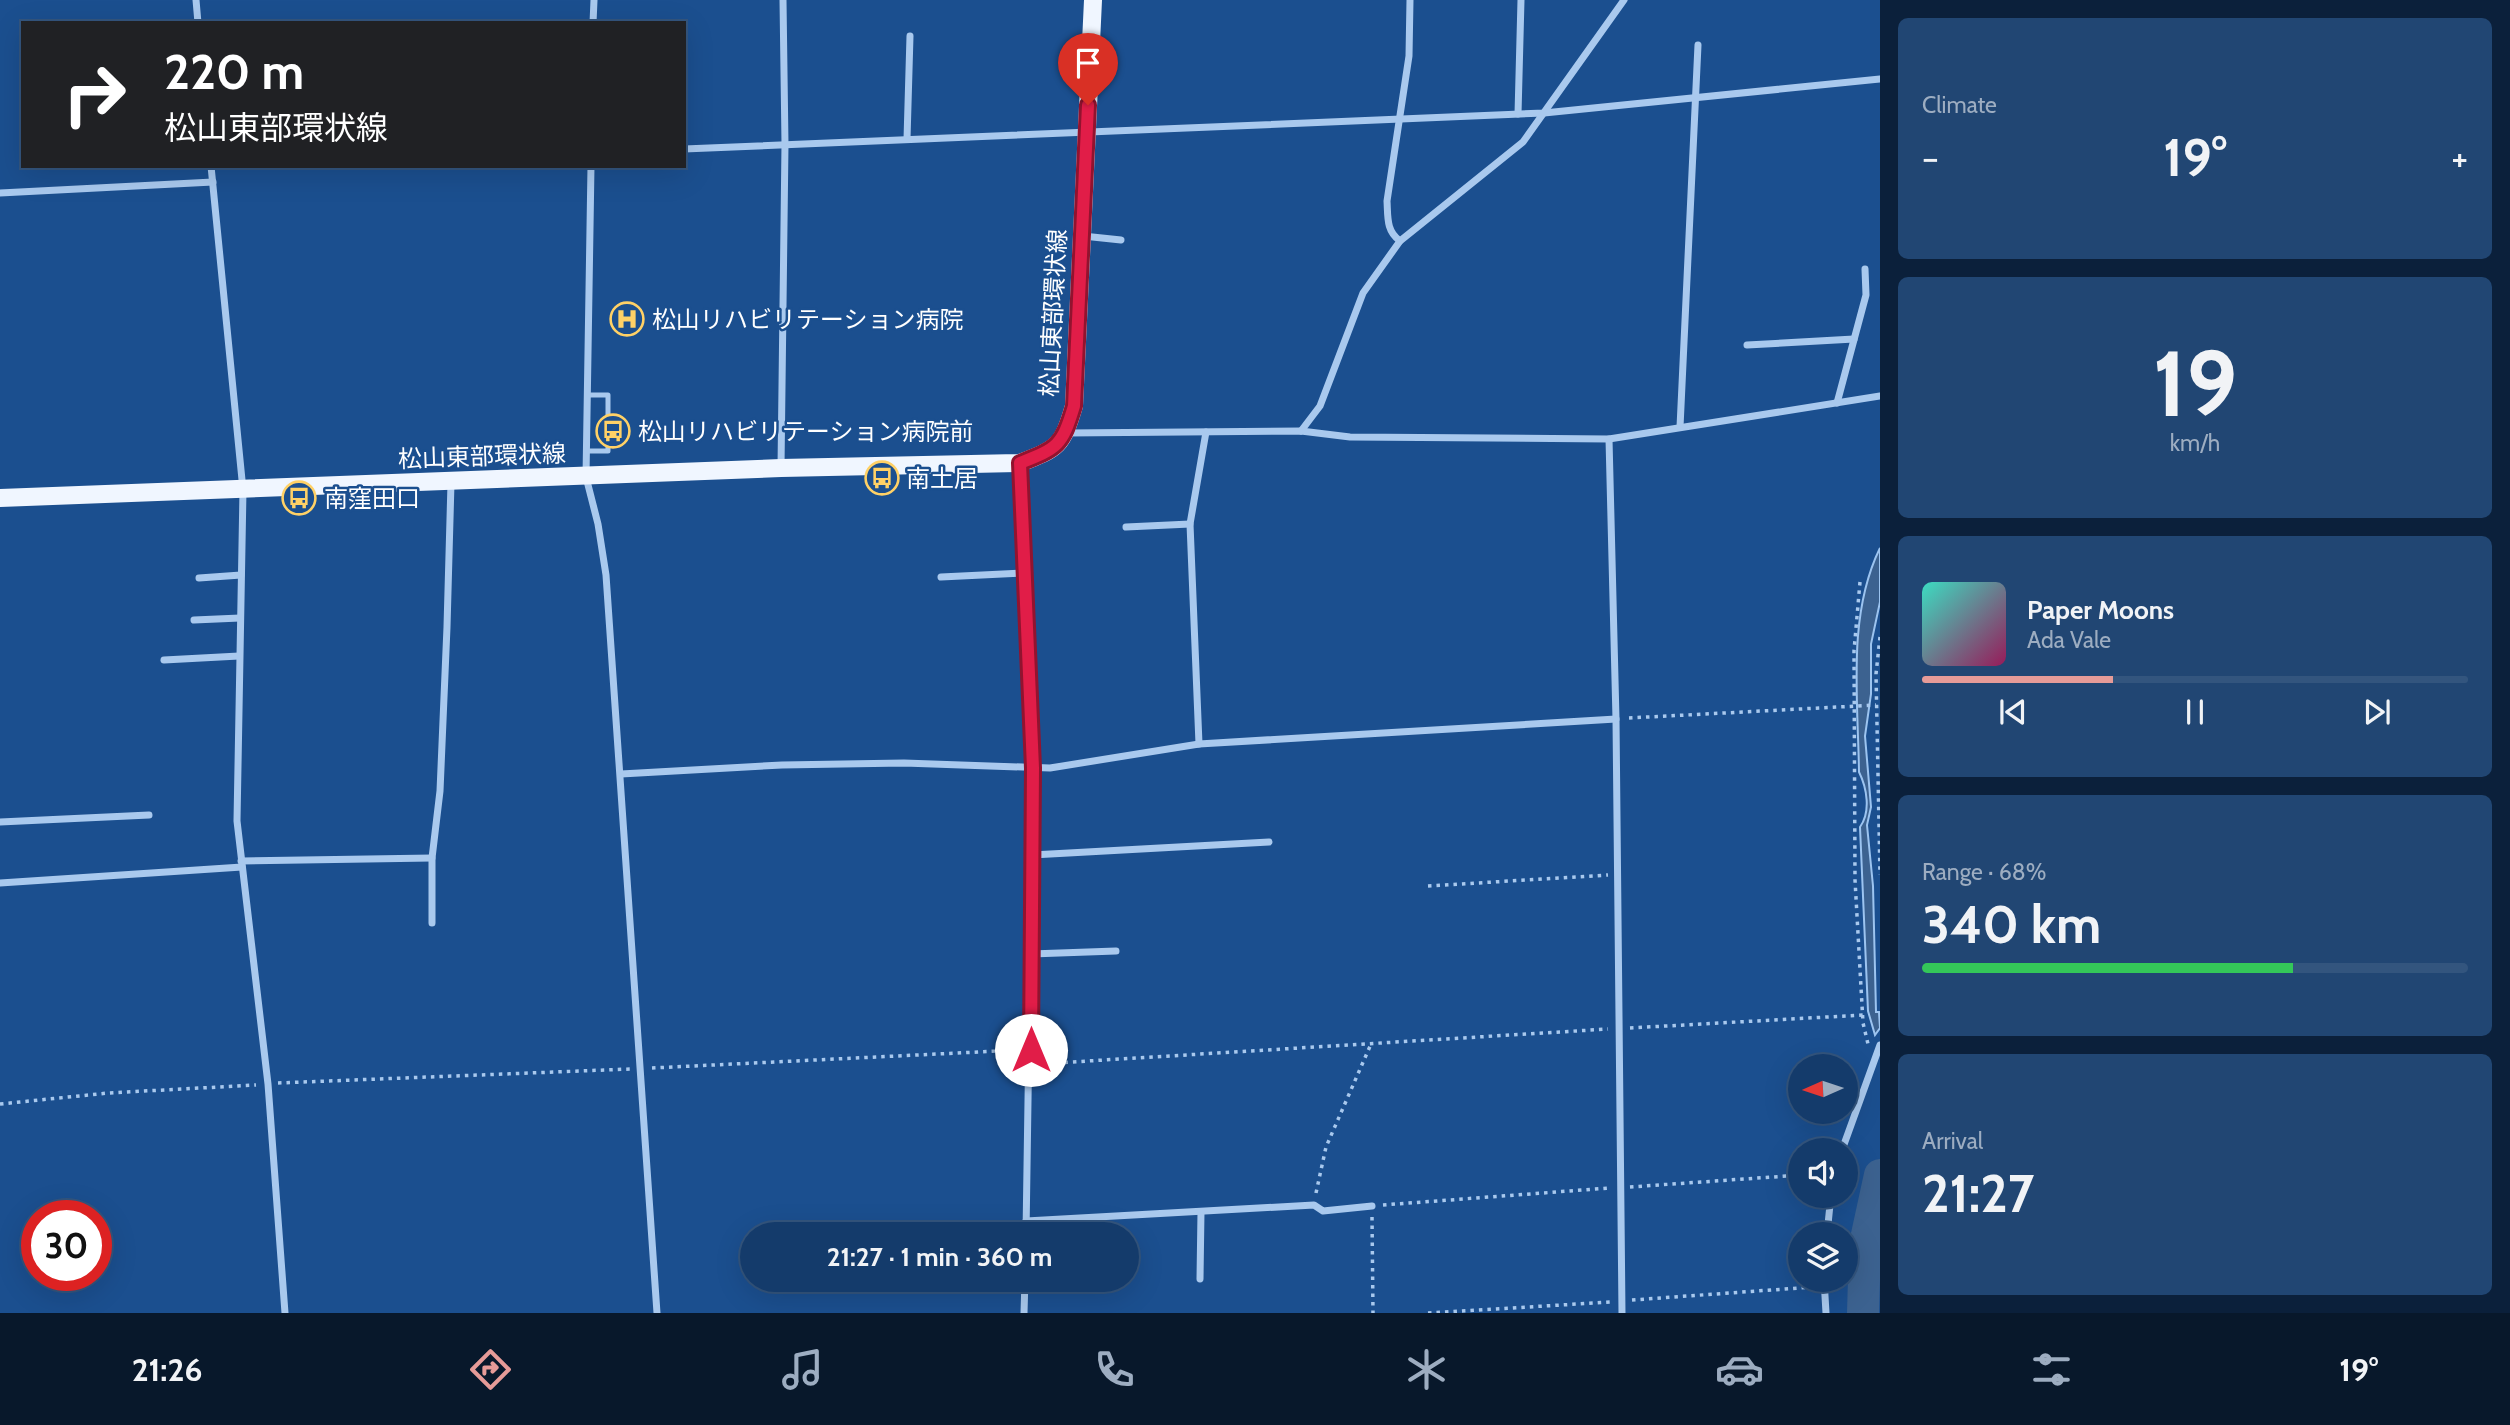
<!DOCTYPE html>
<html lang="en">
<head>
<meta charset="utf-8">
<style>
	body { margin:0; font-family:Cabin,"Noto Sans JP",sans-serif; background:#214673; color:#f1f3f6; height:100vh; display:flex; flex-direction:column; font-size:26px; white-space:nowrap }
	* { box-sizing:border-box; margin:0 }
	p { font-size:23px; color:#9dadc1 }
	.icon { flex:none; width:38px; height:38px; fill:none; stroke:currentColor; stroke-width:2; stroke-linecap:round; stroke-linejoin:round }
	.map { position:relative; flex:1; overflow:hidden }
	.details { display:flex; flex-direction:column; gap:18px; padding:18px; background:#0b203b; width:630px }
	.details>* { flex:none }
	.hud { position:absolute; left:21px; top:21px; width:665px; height:147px; border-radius:0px; box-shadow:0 7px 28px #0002,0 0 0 2px #33557e; background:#202124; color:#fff; overflow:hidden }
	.needle { width:46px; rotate:267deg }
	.controls { position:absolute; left:1788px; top:1054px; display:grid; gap:14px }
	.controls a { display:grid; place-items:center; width:70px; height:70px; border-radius:50%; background:#143b6b; box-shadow:0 7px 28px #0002,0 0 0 2px #33557e; font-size:35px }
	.speed { position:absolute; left:21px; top:1200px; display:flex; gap:14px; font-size:35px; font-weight:700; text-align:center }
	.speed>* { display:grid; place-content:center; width:91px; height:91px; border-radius:50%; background:#143b6b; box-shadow:0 7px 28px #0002,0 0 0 2px #33557e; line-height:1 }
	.speed .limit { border:10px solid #d22; background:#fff; color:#111 }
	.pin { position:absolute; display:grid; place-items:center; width:60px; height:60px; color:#fff; margin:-72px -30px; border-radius:50% 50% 50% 0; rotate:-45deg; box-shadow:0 0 7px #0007 }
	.pin .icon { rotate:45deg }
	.me { position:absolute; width:77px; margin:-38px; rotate:0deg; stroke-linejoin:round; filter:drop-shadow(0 0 5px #0008) }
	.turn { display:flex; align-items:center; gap:24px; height:147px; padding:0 28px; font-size:32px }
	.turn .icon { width:91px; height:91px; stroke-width:2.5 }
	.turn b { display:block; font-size:49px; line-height:60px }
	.big { font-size:52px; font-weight:700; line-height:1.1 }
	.details .widget { flex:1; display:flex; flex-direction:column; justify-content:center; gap:10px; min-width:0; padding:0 24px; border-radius:10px; background:#214673 }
	.details .dial { align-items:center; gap:0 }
	.dial b { font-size:91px; line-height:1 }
	.song { display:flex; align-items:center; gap:21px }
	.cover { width:84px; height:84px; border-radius:10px; background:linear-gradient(135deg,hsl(170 70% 55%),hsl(330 70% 35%)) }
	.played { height:7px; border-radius:4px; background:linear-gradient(90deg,#e69b98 35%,#33557e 35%) }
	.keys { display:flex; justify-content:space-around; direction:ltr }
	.heat { display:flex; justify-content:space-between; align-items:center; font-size:38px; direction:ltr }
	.charge { height:10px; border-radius:5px; background:linear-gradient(90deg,#34c759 68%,#33557e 0) }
	.trip { position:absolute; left:740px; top:1222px; width:399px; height:70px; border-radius:35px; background:#143b6b; box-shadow:0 7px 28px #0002,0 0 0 2px #33557e; font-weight:700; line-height:70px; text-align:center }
	.tab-bar { display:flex; height:112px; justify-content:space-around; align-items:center; background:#08182b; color:#9dadc1 }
	.tab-bar .icon { width:49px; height:49px }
	.tab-bar .current { color:#e69b98 }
	.tab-bar b { font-size:32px; color:#f1f3f6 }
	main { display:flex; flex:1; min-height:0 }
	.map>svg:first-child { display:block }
</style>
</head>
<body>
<main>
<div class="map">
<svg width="1880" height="1313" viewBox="0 0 1880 1313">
	<rect width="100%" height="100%" fill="#1b4f8f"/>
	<path fill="#3c6290" stroke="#9cc4f0" stroke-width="2" d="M1880 548V602L1871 644V694L1865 736 1871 807 1867 825 1873 886 1876 1012H1879L1880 1028 1875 1035 1868 1011 1860 827C1871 812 1867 788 1859 772 1858 699 1847 615 1880 548Z"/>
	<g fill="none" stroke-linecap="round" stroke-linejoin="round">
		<path stroke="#3c6290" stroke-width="32" d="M1863 1313 1865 1244 1880 1175"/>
		<g stroke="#a9c9ee" stroke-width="3.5" stroke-dasharray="3.5 5" stroke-linecap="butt">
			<path d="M1860 582 1854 651 1855 880 1863 1023 1868 1044"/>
			<path d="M1880 637 1876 674 1880 875"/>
			<path d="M1629 718 1876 705"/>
			<path d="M1428 886 1608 875"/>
			<path d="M1630 1028 1863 1015"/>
			<path d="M1039 1064 1608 1029"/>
			<path d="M652 1068 1018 1050"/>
			<path d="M278 1083 630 1069"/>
			<path d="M0 1104 108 1093 256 1085"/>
			<path d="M1630 1187 1801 1175"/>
			<path d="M1316 1193 1326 1147 1371 1044"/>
			<path d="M1383 1205 1609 1188"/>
			<path d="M1372 1217 1373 1313"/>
			<path d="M1632 1300 1813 1287"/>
			<path d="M1428 1313 1611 1302"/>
		</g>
		<path stroke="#a9c9ee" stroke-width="5" d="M586 451H608V395H587"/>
		<g stroke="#a9c9ee" stroke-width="7">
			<path d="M196 0 198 23"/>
			<path d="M593 23 594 0"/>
			<path d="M1518 114 1521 0"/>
			<path d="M907 139 910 36"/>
			<path d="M684 149 1544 113 1880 79"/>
			<path d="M211 166 243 490 237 821 268 1084 285 1313"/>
			<path d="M591 166 586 477 598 524 606 575 657 1313"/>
			<path d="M0 193 213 182"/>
			<path d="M1083 236 1121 240"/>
			<path d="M1400 241C1386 231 1388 217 1387 201L1409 56 1410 0"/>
			<path d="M1747 345 1854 339"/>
			<path d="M1837 403 1866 295 1865 269"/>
			<path d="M1680 427 1698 45"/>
			<path d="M1301 431 1320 406 1363 293 1400 241 1523 142 1624 0"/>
			<path d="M1067 433 1301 431 1350 437 1609 439 1880 396"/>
			<path d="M1609 439 1616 719 1622 1313"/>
			<path d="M1020 464 1033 768 1026 1234"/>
			<path d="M781 467 785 144 783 0"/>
			<path d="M1126 527 1190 524"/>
			<path d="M941 577 1025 573"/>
			<path d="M199 578 241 575"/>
			<path d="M194 620 240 618"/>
			<path d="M164 660 239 656"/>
			<path d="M1199 744 1190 524 1206 432"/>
			<path d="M621 774 782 765 904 763 1050 768 1199 744 1616 719"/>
			<path d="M0 822 149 815"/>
			<path d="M1032 855 1269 842"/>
			<path d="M241 861 432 858"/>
			<path d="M0 883 242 867"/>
			<path d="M432 923V858L440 791 447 627 451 483"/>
			<path d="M1031 954 1116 951"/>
			<path d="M1842 1150 1880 1045"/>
			<path d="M1026 1221 1314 1205 1323 1211 1372 1206"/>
			<path d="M1827 1234 1831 1195"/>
			<path d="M1200 1279 1201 1212"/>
			<path d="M1824 1279 1826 1313"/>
			<path d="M1024 1313 1025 1279"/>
		</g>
		<path stroke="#f0f6ff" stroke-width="18" d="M0 498 781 468 1020 463C1059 448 1062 446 1074 406L1093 0"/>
	</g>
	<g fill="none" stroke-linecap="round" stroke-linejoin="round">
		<defs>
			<path id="route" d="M1031 1050 1033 768 1020 463C1058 448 1062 446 1074 406L1088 105"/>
		</defs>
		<use href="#route" stroke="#92132f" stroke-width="18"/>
		<use href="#route" stroke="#e11d48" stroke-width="12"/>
	</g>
	<defs>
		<symbol id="hospital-ring" viewBox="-11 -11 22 22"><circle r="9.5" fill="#1b4f8f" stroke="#ffd166" stroke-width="1.5"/><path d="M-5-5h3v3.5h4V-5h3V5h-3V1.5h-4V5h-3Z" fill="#ffd166"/></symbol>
		<symbol id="bus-ring" viewBox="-11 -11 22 22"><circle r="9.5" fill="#1b4f8f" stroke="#ffd166" stroke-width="1.5"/><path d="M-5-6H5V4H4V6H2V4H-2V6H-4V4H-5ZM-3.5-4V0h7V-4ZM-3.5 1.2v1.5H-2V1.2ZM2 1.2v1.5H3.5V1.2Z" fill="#ffd166"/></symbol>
	</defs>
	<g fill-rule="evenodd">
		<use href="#hospital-ring" x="608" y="300" width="38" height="38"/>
		<use href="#bus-ring" x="594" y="412" width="38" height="38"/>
		<use href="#bus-ring" x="863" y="459" width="38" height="38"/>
		<use href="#bus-ring" x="280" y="479" width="38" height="38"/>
	</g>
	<g text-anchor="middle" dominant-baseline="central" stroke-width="5" stroke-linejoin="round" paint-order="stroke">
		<g font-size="24" fill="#fff" stroke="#1b4f8f">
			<text transform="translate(1053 313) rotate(-87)">松山東部環状線</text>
			<text transform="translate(482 456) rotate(-2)">松山東部環状線</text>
		</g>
		<g font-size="24" fill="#fff" stroke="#1b4f8f" text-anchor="start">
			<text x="652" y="319">松山リハビリテーション病院</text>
			<text x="638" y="431">松山リハビリテーション病院前</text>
			<text x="906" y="478">南土居</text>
			<text x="324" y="498">南窪田口</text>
		</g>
	</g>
</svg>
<div class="controls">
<a><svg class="needle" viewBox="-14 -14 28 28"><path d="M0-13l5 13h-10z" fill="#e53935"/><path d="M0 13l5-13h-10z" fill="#9dadc1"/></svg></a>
<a><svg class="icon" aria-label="sound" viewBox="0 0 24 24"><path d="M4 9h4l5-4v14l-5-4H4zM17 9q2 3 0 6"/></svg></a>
<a><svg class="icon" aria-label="layers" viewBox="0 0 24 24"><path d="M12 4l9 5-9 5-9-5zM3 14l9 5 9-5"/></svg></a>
</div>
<div class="speed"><div class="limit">30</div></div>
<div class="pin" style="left:1088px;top:105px;background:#d93025"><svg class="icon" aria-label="arrive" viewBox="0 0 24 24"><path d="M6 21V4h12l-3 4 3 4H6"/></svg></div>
<svg class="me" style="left:1031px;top:1050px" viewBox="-20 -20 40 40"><circle r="19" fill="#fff"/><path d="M0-13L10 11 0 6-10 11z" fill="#e11d48"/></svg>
<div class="trip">21:27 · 1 min · 360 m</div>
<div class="hud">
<div class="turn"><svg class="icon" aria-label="right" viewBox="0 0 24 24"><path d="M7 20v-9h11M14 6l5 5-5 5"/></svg><div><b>220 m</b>松山東部環状線</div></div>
</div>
</div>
<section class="details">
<div class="widget"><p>Climate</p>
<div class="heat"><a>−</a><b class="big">19°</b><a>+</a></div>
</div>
<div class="widget dial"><b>19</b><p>km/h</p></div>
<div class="widget">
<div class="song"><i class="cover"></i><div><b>Paper Moons</b><p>Ada Vale</p></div></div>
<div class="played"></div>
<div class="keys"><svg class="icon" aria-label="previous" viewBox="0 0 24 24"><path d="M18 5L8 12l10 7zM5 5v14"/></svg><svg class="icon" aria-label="pause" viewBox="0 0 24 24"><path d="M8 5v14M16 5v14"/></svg><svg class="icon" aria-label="next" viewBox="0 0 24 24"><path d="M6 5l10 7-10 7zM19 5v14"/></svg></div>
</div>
<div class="widget"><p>Range · 68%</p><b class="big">340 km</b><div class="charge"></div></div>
<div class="widget"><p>Arrival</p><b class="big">21:27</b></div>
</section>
</main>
<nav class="tab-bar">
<b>21:26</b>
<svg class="icon current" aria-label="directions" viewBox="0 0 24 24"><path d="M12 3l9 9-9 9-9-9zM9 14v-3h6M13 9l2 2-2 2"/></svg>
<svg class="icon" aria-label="music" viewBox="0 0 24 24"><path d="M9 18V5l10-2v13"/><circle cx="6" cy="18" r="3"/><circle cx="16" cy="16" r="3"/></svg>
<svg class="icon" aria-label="phone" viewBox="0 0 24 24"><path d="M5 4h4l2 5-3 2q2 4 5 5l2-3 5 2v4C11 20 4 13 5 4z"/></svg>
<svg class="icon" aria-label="climate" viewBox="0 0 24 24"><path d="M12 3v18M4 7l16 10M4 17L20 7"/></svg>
<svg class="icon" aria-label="car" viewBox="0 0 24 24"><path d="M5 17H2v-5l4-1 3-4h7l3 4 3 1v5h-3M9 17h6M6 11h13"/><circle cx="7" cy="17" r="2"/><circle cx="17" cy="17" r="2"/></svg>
<svg class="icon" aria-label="filters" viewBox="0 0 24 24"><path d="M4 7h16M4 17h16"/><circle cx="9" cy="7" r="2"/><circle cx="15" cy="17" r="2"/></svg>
<b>19°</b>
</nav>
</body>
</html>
